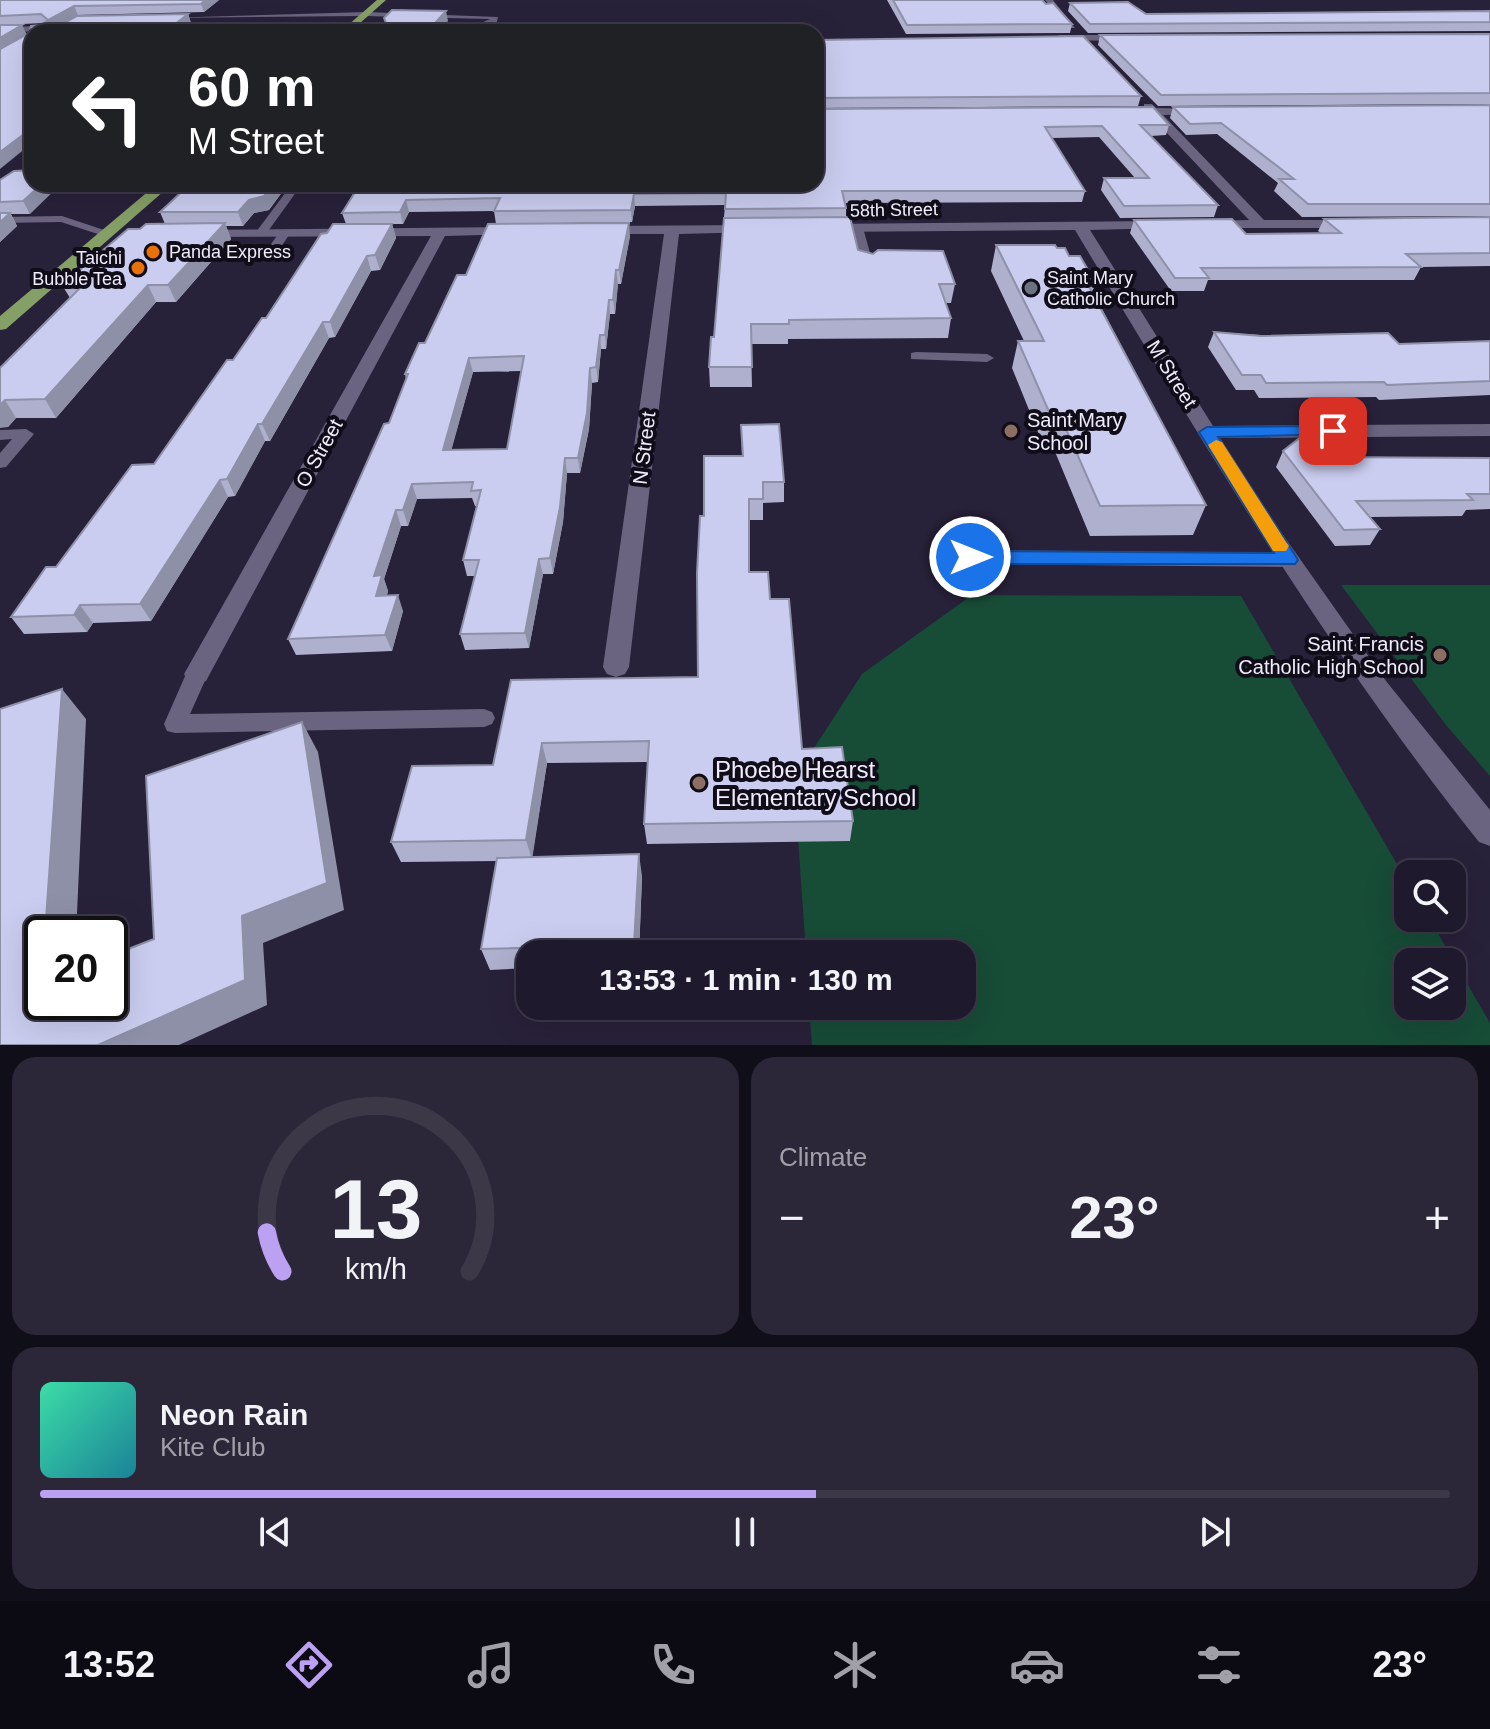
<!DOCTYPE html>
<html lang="en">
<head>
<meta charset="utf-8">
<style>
	body { margin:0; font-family:Helvetica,sans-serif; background:#2b2638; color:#f1f3f6; height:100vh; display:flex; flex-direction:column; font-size:30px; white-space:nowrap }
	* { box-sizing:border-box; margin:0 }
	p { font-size:26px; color:#a1a0a9 }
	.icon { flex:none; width:44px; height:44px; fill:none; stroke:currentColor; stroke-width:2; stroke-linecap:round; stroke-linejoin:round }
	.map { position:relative; height:1045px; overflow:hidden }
	.drawer { display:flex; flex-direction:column; gap:12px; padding:12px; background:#100e18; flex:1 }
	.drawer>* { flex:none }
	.guide { position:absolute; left:24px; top:24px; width:800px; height:168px; border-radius:24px; box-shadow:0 8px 32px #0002,0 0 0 2px #3c3848; background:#202124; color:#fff; overflow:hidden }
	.controls { position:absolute; left:1394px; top:860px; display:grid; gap:16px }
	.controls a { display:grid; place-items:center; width:72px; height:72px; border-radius:16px; background:#1e192c; box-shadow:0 8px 32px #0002,0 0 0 2px #3c3848; font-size:40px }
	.speed { position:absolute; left:24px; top:916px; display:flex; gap:16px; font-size:40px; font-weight:700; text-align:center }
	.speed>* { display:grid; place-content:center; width:104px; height:104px; border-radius:50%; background:#1e192c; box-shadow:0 8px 32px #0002,0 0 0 2px #3c3848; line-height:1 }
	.speed .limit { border:4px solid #111; border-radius:12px; background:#fff; color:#111 }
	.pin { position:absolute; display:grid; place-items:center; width:68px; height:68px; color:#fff; margin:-34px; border-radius:16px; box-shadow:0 4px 12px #0006 }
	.me { position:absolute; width:88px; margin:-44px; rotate:90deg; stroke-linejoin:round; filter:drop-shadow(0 0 6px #0008) }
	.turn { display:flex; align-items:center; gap:28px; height:168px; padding:0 32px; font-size:36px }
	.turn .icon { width:104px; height:104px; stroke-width:2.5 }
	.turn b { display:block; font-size:56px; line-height:68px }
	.big { font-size:60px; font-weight:800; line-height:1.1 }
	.drawer .tile { flex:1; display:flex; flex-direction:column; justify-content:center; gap:12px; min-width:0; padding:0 28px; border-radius:24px; background:#2b2638 }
	.drawer .dial { align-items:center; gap:0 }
	.dial svg { height:208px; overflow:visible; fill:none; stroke:#3c3848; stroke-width:7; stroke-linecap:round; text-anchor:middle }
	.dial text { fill:#f1f3f6; stroke:none }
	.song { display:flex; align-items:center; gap:24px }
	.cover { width:96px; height:96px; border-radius:12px; background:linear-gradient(135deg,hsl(160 70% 55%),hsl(190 70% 35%)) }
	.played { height:8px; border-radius:4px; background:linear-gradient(90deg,#bca0f2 55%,#3c3848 55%) }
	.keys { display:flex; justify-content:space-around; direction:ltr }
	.heat { display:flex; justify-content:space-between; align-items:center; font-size:44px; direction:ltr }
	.drawer .tiles { flex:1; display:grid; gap:12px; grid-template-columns:1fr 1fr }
	.tile:last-child { grid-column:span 2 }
	.trip { position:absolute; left:516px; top:940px; width:460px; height:80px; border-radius:24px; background:#1e192c; box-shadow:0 8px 32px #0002,0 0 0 2px #3c3848; font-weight:800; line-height:80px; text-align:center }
	.dock { display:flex; height:128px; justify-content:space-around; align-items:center; background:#0c0a12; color:#a1a0a9 }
	.dock .icon { width:56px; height:56px }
	.dock .current { color:#bca0f2 }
	.dock b { font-size:36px; color:#f1f3f6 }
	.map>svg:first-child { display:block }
</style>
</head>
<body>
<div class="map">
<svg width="1490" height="1045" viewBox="0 0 1490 1045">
	<rect width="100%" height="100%" fill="#28213a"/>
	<g fill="#174c37" fill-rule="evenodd">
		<path d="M1341 585H1490V776L1446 725Z"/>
		<path d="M972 595 1241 596 1408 883V918H1429L1490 1023V1045H812L809 1006H962V954H806L794 779 862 674ZM1408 962H1452V1006H1408Z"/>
	</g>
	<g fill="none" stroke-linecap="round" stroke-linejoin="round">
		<g fill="#6b6481" fill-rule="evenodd">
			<path d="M367 12 498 17 496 25 484 27 481 23 490 19 362 16 162 18Z"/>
			<path d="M45 26 49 28 44 32 0 31V27Z"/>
			<path d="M347 29H382L386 31 344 32Z"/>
			<path d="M32 163V171L0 194V186Z"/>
			<path d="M292 184H302L266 234H258L256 232Z"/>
			<path d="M62 216 113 233 107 237 61 222 0 223V217Z"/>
			<path d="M853 226 863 228 874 267 872 270 862 267Z"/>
			<path d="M281 230 291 232 279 250H271L269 247Z"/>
			<path d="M916 352 987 354 994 358 987 362 911 359V353Z"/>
			<path d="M26 429 34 434 6 467 0 468V453L12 439 0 440V430Z"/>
			<path d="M970 550 1288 553 1297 560 1288 567 970 564 961 557Z"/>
			<path d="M197 666 205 668 208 674 190 714 484 709 492 712 495 718 492 724 484 727 175 733 167 731 164 724 186 674 189 668Z"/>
		</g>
		<g fill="#6b6481" fill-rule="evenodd">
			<path d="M1144 104H1152L1156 108 1205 109 1207 111 1201 114 1163 115 1264 220H1349L1356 224 1349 228H1202V222L1207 221 1249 220 1150 115H1127L1121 112 1127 109 1144 108Z"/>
			<path d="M1161 221 1166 222V228L1090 230 1213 426 1490 424V436L1220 438 1281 532 1386 681 1490 810V846L1479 842C1326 650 1201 440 1075 230L823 232 816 228 823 224Z"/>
			<path d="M753 225 760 229 758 232 679 234 629 667 625 674 616 677 607 674 603 667 664 234H599L592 230 599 226Z"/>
			<path d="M513 227 518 228V234L445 236 206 681 197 684 188 681 184 674 188 667 431 236 199 237 194 236V230Z"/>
		</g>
		<g fill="#6b6481" fill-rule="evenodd">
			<path d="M1045 0H1053L1075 28H1069Z"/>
			<path d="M1059 35H1129L1134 38 1129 41 1056 40Z"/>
		</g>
		<g fill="#85a066" fill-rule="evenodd">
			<path d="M377 0H386L350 32H340Z"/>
			<path d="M157 184H172L6 329 0 330V316Z"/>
		</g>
	</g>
	<g fill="#aeb0ce" fill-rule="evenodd">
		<path d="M0 0H219L204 12 78 15 59 26 188 14 191 23 32 32 27 35 44 23 0 25Z"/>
		<path d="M887 0H1042L1072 24 1070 33 906 34Z"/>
		<path d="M1070 3 1146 14 1490 11V31L1088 33 1068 11Z"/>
		<path d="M1490 34V104L1158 106 1098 45 1100 35Z"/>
		<path d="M816 40 1141 96 1138 106 816 108Z"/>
		<path d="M1490 105V216L1302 217 1274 191 1278 183 1217 134 1186 135 1170 118 1173 107Z"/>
		<path d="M816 109 1169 125 1166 135 1151 136 1218 205 1214 217 1120 218 1101 190 1104 178H1135L1099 137 1052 138 1085 191 1082 202 845 203 846 208V217L858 250 955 284 951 303H946L951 318 948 338 788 339V344H751L752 387H710L709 367 714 337 725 205 635 206 632 222 496 224 494 211 409 212 403 224H392L396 238 380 270 371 271 335 337 329 338 270 441H265L235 496 228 497 151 621 93 623 87 632 24 634 11 617 56 567 154 464 266 318 327 233 346 224 342 213Z"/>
		<path d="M14 171 30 214H11L17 226 0 242V180Z"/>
		<path d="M211 184H288L269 210 254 213 243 226H226L231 239 176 302H156L56 418H16L8 427 0 368 70 298 62 285 165 224 160 212Z"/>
		<path d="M1490 217V266L1421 267 1414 280H1208L1204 291H1171L1130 233 1134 220 1246 234 1321 233 1318 231 1324 219Z"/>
		<path d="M630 236 621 284H618L615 314H610L606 349H601L598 382 592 383 589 429 580 473H567L563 522 553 574H543L529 648 465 650 460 634 475 576H467L463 560 477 506H475L472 498 417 499 408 526H401L384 579 388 591 387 595 403 611 392 651 296 655 288 639 389 423 406 379 405 374 425 343 466 275ZM521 371 507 449 451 450 473 372Z"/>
		<path d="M996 245 1057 248 1069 256 1095 282 1093 292 1206 505 1193 535 1090 536 1051 442H1042L1012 368 1018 341H1024L991 271Z"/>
		<path d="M1214 332 1399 344 1490 341V395L1379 400 1376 397 1259 398 1254 390H1236L1208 347Z"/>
		<path d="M741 425 784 482V502L763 503V520H749V572L770 599 802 749 853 821 850 841 647 844 644 824 648 762 547 763 532 857 642 876 639 954H530V968L490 970 481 949 497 861 401 862 391 842 493 765 511 680 698 677 704 516 742 456Z"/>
		<path d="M1283 451 1318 457 1490 458V509L1466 510 1462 516 1370 517 1380 529 1370 545 1335 546 1276 467Z"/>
	</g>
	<g fill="#8d90a7">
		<path d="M205 0H219L204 12 201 4Z"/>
		<path d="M74 6 78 15 52 29 48 25V20Z"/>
		<path d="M446 11 448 21 439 32H427Z"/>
		<path d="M188 14 191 23 180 32H165Z"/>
		<path d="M22 25 27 35 0 50V38Z"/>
		<path d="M32 128V143L0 169V152Z"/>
		<path d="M42 184H61L30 214 23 201Z"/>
		<path d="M273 184H288L269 210 254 213 243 226 238 212 249 200Z"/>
		<path d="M634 194 635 206 632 222 631 210Z"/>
		<path d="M406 200 409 212 403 224 400 212Z"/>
		<path d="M10 213 17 226 0 242V222Z"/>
		<path d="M225 223 231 239 176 302 168 285Z"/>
		<path d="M629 223 630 236 621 284 619 270Z"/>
		<path d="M392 224 396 238 380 270 375 255Z"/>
		<path d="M367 256 371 271 335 337 330 322Z"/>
		<path d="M616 270 618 284 615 314 613 300Z"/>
		<path d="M148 285 156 302 56 418 45 399Z"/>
		<path d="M609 300 610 314 606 349 605 335Z"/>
		<path d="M323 322 329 338 270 441 262 424Z"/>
		<path d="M600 335 601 349 598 382 596 367Z"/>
		<path d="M469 358 473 372 447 466 443 450Z"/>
		<path d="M590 368 592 383 589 429 580 473 578 458Z"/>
		<path d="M5 400 16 418 8 427 0 428V405Z"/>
		<path d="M258 424 265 441 235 496 227 479Z"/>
		<path d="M565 458 567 473 563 522 553 574 550 558Z"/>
		<path d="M220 480 228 497 151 621 140 604Z"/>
		<path d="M412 484 417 499 408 526 403 510Z"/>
		<path d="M396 510 401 526 384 579 388 591 382 612 376 596 374 576Z"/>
		<path d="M539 559 543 574 529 648 525 633Z"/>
		<path d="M398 595 403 611 392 651 385 635Z"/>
		<path d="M80 605 93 623 87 632 74 615Z"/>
		<path d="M62 689 86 719 76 934H45Z"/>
		<path d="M302 722 318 752 344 910 263 943 267 1005 179 1045H98L242 916Z"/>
		<path d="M542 743 547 763 532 860 526 840Z"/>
		<path d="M639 854 642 876 639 954H636L634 945Z"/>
	</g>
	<g fill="#cacdef" stroke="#8d90a7" stroke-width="2" fill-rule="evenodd">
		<path d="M0 0H205L201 4 74 6 48 20V25L59 26 77 16 188 14 165 32H32V128L0 152V49L29 33 31 26 42 25 48 20 41 14 0 16Z"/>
		<path d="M893 0H1042L1046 4 1053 3 1072 24 907 25Z"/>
		<path d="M1128 2 1146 14 1490 11V22L1090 24 1070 3Z"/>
		<path d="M392 10 446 11 427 32H371L379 24 386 23 384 18Z"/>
		<path d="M0 25H22L0 38Z"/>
		<path d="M1490 34V93L1161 95 1100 35Z"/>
		<path d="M1083 36 1141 96 816 98V99V40Z"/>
		<path d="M1490 105V204H1308L1279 179H1294L1221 123 1190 124 1173 107Z"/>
		<path d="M1153 107 1169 125H1140L1218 205 1124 206 1104 178H1149L1102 126 1045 127 1085 191H842L846 208 725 209 726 193 634 194 631 210 494 211 500 198 406 200 400 212 342 213 360 184H816V109Z"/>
		<path d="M32 170V184H42L23 201 0 202V180L14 171Z"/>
		<path d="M211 184H273L264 196 249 200 238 212H160L188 186Z"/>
		<path d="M0 213H10L0 222Z"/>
		<path d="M850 217 858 250 873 254 878 250 943 251 955 284H939L951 318 789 320V324H751L752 367H709L711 337H714L724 218Z"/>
		<path d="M1490 217V253L1406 254 1421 267 1201 268 1209 278H1175L1134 220 1232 219 1246 234 1341 233 1324 219Z"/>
		<path d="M225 223 168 285H148L45 399 5 400 0 405V368L83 285H62L128 229H140L146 224Z"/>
		<path d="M629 223 619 270H616L613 300H609L605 335H600L596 367 590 368 587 413 578 458H565L560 507 550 558 539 559 525 633 460 634 479 560H463L481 490 471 491 473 482 412 484 403 510H396L374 576 382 575 376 596 398 595 385 635 288 639 384 424 389 423 408 374H405L419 343H425L457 275H466L488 224ZM524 356 507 449 443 450 469 358Z"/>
		<path d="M333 224H392L375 255 367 256 330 322H323L262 424H258L227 479 220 480 140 604 80 605 74 615 11 617 46 567H56L132 465 154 464 227 360H233L262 318H266L321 234 327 233Z"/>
		<path d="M996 245H1055L1057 248H1065L1069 256H1080L1095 282 1087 283 1206 505 1100 506 1059 413 1050 414 1018 341H1044Z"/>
		<path d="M1214 332 1261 336 1388 333 1399 344 1490 341V381L1387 385 1384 382 1266 383 1261 375H1242Z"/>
		<path d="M779 424 784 482H763V499H749V572H768L770 599H789L802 749 842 747 853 821 644 824 649 741 542 743 526 840 391 842 412 766 493 765 511 680 698 677 697 573 700 516H704V456H743L741 425Z"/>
		<path d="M1301 437 1318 457 1490 458V494H1467L1473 500 1356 501 1380 529 1344 530 1283 451Z"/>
		<path d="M62 689 45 934H42V1002H110V956L154 939 146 776 302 722 327 883 242 916 245 980 98 1045H0V709Z"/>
		<path d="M639 854 634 945 481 949 497 858Z"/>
	</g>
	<path fill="#1a73e8" stroke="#114b97" stroke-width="2" d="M1333 426 1341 431 1339 434 1218 437 1295 555 1298 560 1295 564H970L961 557 970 551 1274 553 1199 432 1207 427Z"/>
	<path fill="#f59e0b" d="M1216 440 1222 442 1286 542 1289 546 1286 551H1273L1208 445Z"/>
	<g fill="#e8710a" stroke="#100d18" stroke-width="3">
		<circle cx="153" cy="252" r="8"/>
		<circle cx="138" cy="268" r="8"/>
	</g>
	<circle fill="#6b7280" stroke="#100d18" stroke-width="3" cx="1031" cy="288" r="8"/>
	<g fill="#8d6e63" stroke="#100d18" stroke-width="3">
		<circle cx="1011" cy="431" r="8"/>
		<circle cx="1440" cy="655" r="8"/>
		<circle cx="699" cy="783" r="8"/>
	</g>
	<g text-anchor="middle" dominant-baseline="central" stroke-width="8" stroke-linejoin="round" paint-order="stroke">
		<g font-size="18" fill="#f0ecfd" stroke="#100d18">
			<text transform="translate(894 210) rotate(-1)">58th Street</text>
		</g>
		<g font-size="18" fill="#f0ecfd" stroke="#100d18" text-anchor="start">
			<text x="169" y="252">Panda Express</text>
			<text x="122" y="258" text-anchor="end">Taichi<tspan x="122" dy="21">Bubble Tea</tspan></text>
			<text x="1047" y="278">Saint Mary<tspan x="1047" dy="21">Catholic Church</tspan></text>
		</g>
		<g font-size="20" fill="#f0ecfd" stroke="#100d18">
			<text transform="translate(1172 374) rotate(58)">M Street</text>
			<text transform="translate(644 448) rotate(-83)">N Street</text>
			<text transform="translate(319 453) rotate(-61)">O Street</text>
		</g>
		<g font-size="20" fill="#f0ecfd" stroke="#100d18" text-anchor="start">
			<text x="1027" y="420">Saint Mary<tspan x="1027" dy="23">School</tspan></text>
			<text x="1424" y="644" text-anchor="end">Saint Francis<tspan x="1424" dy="23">Catholic High School</tspan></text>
		</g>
		<g font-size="24" fill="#f0ecfd" stroke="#100d18" text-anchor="start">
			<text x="715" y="769">Phoebe Hearst<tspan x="715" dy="28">Elementary School</tspan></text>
		</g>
	</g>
</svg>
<div class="controls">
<a><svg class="icon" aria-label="search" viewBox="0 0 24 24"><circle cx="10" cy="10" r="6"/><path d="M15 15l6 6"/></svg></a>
<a><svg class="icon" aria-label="layers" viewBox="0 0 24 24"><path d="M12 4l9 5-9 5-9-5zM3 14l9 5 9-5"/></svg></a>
</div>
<div class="speed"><div class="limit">20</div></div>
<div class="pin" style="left:1333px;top:431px;background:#d93025"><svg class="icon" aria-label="arrive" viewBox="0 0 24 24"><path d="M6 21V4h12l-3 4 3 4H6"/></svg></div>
<svg class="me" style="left:970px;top:557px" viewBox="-20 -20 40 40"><circle r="17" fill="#1a73e8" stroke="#fff" stroke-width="3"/><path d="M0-11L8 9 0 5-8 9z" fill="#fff"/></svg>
<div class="trip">13:53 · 1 min · 130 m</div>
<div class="guide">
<div class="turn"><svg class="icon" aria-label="left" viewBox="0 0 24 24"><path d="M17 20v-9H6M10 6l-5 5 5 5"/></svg><div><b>60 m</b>M Street</div></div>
</div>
</div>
<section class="drawer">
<div class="tiles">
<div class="tile dial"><svg viewBox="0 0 100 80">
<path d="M14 69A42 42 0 1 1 86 69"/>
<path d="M14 69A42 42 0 0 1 8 54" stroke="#bca0f2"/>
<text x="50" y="56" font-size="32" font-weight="700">13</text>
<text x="50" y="72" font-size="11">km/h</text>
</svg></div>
<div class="tile"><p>Climate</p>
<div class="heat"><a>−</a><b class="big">23°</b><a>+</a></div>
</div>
<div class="tile">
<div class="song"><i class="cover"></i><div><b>Neon Rain</b><p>Kite Club</p></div></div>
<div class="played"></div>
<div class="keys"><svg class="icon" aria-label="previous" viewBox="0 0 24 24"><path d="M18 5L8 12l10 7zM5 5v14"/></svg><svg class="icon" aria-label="pause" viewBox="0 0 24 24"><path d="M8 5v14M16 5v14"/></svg><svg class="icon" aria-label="next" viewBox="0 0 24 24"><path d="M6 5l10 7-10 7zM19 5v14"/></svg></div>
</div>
</div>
</section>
<nav class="dock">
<b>13:52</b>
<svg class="icon current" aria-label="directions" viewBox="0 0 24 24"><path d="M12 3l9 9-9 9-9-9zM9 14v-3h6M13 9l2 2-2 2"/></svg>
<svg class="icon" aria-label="music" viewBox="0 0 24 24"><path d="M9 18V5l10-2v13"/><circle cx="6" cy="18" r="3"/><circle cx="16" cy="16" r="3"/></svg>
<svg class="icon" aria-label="phone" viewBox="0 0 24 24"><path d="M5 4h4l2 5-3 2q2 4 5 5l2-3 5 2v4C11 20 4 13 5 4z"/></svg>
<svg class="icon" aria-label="climate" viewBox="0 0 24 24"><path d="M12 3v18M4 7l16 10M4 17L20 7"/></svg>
<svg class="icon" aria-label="car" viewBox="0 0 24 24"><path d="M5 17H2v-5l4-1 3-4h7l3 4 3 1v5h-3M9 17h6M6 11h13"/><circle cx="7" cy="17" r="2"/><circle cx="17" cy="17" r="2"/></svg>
<svg class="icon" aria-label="filters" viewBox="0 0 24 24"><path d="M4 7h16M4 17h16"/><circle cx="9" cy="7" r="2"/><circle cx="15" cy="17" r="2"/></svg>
<b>23°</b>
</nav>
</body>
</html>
